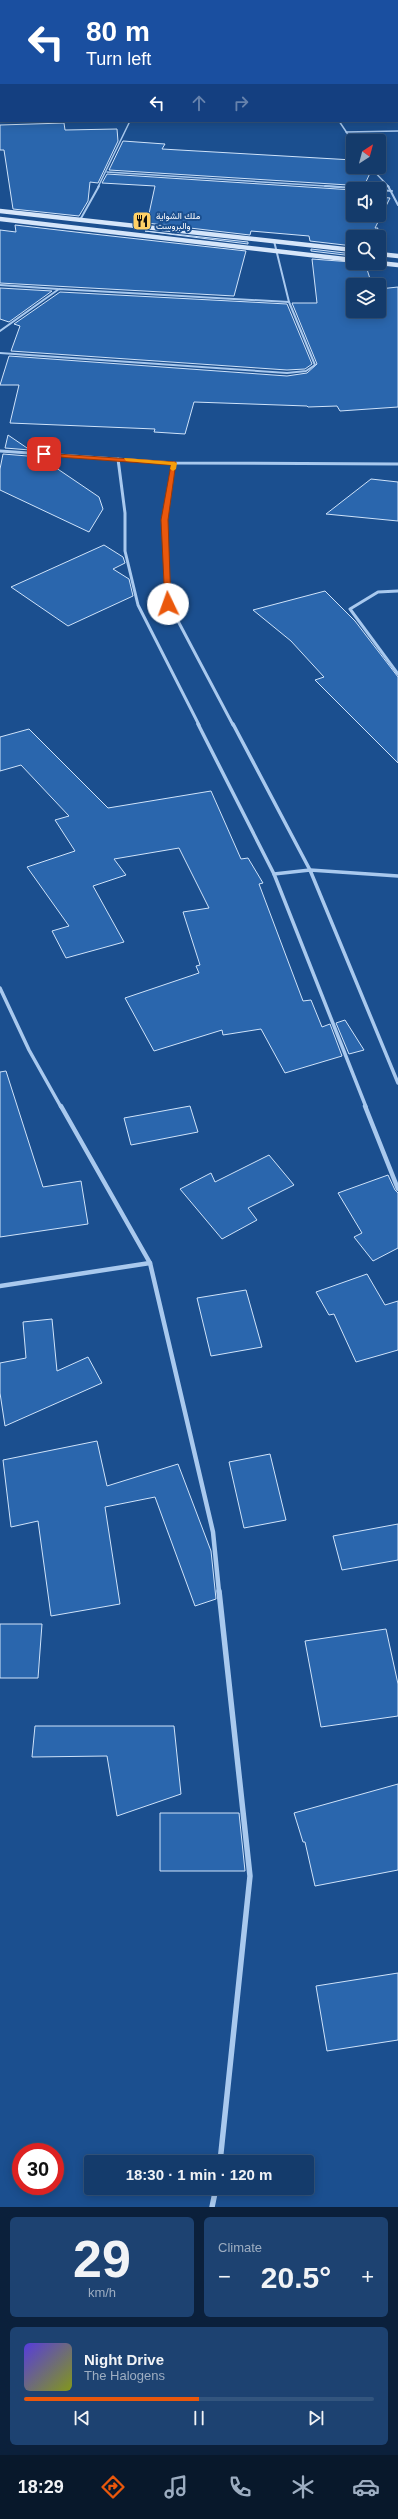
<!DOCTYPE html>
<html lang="en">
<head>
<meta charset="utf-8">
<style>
	body { margin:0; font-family:Helvetica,Vazirmatn,sans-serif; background:#1d4271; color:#f1f3f6; height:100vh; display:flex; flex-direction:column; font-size:15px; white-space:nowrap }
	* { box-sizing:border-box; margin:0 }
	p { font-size:13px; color:#9dadc1 }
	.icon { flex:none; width:22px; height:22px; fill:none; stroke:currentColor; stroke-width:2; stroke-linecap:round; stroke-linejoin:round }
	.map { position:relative; height:2207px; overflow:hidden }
	.side { display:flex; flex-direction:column; gap:10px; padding:10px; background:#0b203b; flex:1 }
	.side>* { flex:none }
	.top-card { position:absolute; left:0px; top:0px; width:398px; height:122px; box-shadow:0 2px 10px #0003,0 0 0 1px #33557e; background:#1a4fa0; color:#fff; overflow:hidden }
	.needle { width:26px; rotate:36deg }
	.fabs { position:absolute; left:346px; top:134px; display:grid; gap:8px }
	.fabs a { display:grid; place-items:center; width:40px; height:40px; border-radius:4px; background:#143b6b; box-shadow:0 2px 10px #0003,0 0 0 1px #33557e; font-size:20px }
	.speed { position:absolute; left:12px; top:2143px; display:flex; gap:8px; font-size:20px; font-weight:700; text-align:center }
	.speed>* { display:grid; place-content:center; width:52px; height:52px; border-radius:50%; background:#143b6b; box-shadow:0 2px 10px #0003,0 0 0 1px #33557e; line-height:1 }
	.speed .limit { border:6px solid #d22; background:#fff; color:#111 }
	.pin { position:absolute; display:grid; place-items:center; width:34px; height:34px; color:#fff; margin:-17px; border-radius:8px; box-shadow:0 2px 6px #0006 }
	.me { position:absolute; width:44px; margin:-22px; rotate:357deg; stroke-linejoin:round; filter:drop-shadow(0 0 3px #0008) }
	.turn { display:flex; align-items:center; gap:14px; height:84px; padding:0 20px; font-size:18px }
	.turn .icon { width:52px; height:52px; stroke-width:2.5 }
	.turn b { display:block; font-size:28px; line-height:34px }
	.lanes { display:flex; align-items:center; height:38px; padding:0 20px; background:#0003; justify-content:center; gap:20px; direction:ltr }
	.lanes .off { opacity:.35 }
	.big { font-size:30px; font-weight:700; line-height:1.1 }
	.side .widget { flex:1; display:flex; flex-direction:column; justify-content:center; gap:6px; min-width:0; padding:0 14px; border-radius:6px; background:#1d4271 }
	.side .dial { align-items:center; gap:0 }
	.dial b { font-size:52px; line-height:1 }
	.song { display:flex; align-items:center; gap:12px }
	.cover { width:48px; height:48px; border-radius:6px; background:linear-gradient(135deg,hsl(250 70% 55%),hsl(70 70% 35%)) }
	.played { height:4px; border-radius:2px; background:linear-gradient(90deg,#ea580c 50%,#33557e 50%) }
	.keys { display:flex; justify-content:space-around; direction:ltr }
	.heat { display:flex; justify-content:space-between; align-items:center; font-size:22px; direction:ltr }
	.side .tiles { flex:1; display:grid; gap:10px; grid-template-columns:1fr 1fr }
	.widget:last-child { grid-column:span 2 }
	.trip { position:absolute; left:84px; top:2155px; width:230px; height:40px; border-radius:4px; background:#143b6b; box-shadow:0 2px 10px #0003,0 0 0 1px #33557e; font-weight:700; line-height:40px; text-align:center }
	.menu { display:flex; height:64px; justify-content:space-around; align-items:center; background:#08182b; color:#9dadc1 }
	.menu .icon { width:28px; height:28px }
	.menu .on { color:#ea580c }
	.menu b { font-size:18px; color:#f1f3f6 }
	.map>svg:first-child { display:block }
</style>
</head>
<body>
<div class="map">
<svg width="398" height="2207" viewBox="0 0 398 2207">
	<rect width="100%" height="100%" fill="#1b4f8f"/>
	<g fill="#2a66ad" stroke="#cfe3fa">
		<path d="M64 123 65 130 117 129 118 141 98 183 90 182 88 201 79 216 13 209 4 150H0V125Z"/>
		<path d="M123 141 165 144 162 149 353 160V167H368L371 171 364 186 109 170Z"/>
		<path d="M107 174 353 190V215H379V197L390 198 375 228H378L374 237H353V246L310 241 309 236 251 231 250 235 147 223 155 186 102 183Z"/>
		<path d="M15 225 84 233 246 251 234 296 0 283V230L16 232Z"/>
		<path d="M145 231 248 242V244Z"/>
		<path d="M311 249 353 254V256L311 251Z"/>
		<path d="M312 259 365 263 372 285H353V311H379V289L398 287V407L340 411 337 406 308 407 307 406 194 402 185 434 154 432 155 429 10 423 19 385H0L9 356 287 376 307 373 317 364 292 303H317Z"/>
		<path d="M0 288 52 291 9 322 0 319Z"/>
		<path d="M60 292 287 304 312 364 305 369 287 370 11 351 20 326 14 324Z"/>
		<path d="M8 435 30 450 5 448Z"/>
		<path d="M3 454 40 457 99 497 103 509 89 532 0 490V469Z"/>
		<path d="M371 479 398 482V521L326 514Z"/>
		<path d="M104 545 123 557 125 563 113 569 129 579 133 596 68 626 11 587Z"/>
		<path d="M325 591 355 621 398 677V763L315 680 324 677 291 641 253 610Z"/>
		<path d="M29 729 108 808 211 791 241 859 248 858 263 883 259 884 303 1001 311 1000 322 1027 330 1024 342 1056 285 1073 261 1029 223 1035 222 1030 154 1051 125 998 199 973 196 966 200 965 183 912 209 908 179 848 114 859 126 875 93 886 124 942 66 958 52 931 69 926 27 867 75 851 55 820 69 816 21 765 0 771V737Z"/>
		<path d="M345 1020 364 1050 349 1054 336 1023Z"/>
		<path d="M6 1071 43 1187 81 1181 88 1224 0 1237V1072Z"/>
		<path d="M190 1106 198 1132 131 1145 124 1118Z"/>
		<path d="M269 1155 294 1185 248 1208 257 1220 222 1239 180 1189 211 1173 215 1182Z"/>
		<path d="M388 1175 395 1190 398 1193V1248L373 1261 354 1237 362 1233 338 1193Z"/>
		<path d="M367 1274 385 1305 398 1301V1350L356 1362 334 1314 329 1315 316 1292Z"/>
		<path d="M246 1290 262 1347 211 1356 197 1298Z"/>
		<path d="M52 1319 57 1371 88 1357 102 1383 5 1426 0 1393V1363L26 1358 23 1322Z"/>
		<path d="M97 1441 107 1486 178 1464 211 1551 216 1599 195 1606 155 1497 105 1507 120 1604 51 1616 38 1521 11 1527 3 1460Z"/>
		<path d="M270 1454 286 1520 244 1528 229 1462Z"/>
		<path d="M398 1524V1560L342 1570 333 1536Z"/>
		<path d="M0 1624H42L38 1678H0Z"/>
		<path d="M386 1629 398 1684V1716L321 1727 305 1641Z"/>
		<path d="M35 1726H174L181 1794 117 1816 107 1756 32 1757Z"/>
		<path d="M398 1784V1870L315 1886 305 1842H303L294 1813Z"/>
		<path d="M160 1813H239L245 1871H160Z"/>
		<path d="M398 1973V2040L327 2051 316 1986Z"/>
	</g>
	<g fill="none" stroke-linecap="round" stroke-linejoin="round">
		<g stroke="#a9c9ee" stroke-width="1.5">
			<path d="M339 121 353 142"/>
			<path d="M346 132 398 131"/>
			<path d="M370 167 389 187"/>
			<path d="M107 172 341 187"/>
			<path d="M98 187 130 121"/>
		</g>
		<g stroke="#a9c9ee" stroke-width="2">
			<path d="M325 186 368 189"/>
			<path d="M388 186 398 205"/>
			<path d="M379 190 392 191"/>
			<path d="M80 220 99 186"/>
			<path d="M0 285 58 289"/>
			<path d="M0 331 59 289 289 302"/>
			<path d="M0 353 287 373 306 371 315 365 289 302 274 241"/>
		</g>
		<g stroke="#a9c9ee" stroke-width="3">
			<path d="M0 451 174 463 398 464"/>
			<path d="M118 459 125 513V551L138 605 199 725"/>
			<path d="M174 463 164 521 169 604 233 725"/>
			<path d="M398 591 378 592 350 609 398 674"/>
		</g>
		<g stroke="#a9c9ee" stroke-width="3.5">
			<path d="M198 724 274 874 366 1107"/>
			<path d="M233 724 310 870 398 1083"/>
			<path d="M274 874 310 870 398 876"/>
			<path d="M0 988 29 1050 61 1107"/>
		</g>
		<g stroke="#a9c9ee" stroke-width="4.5">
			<path d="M61 1106 150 1263 213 1532 219 1592"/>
			<path d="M365 1106 398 1189"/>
			<path d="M0 1286 150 1263"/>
		</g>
		<g stroke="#a9c9ee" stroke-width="5.5">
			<path d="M219 1591 250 1876 220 2162"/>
			<path d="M212 2207 216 2188"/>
		</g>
		<g stroke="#d6e6fa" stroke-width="4.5">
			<path d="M0 211 353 250"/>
			<path d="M0 219 353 260"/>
			<path d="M379 254 398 256"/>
			<path d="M379 263 398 265"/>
		</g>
	</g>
	<path fill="#ea580c" stroke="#983908" d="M42 453 176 462 168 520 171 605 165 604 161 520 171 465 44 456Z"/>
	<path fill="#f59e0b" d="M124 458 174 462 177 463 176 469 173 471 170 469 171 465 126 461Z"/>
	<defs>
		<symbol id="restaurant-square" viewBox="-11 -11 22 22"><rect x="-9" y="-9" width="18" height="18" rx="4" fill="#ffd166" stroke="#1b4f8f"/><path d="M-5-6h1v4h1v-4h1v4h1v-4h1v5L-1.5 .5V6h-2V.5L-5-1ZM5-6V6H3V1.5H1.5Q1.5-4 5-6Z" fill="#111"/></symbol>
	</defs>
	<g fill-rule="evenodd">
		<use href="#restaurant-square" x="131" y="210" width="22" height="22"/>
	</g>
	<g text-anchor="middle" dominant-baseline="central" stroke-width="4" stroke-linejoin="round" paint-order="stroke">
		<g font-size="9" fill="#fff" stroke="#1b4f8f" text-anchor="start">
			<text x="156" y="216">ملك الشواية<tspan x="156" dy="10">والبروست</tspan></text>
		</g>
	</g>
</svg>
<div class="fabs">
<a><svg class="needle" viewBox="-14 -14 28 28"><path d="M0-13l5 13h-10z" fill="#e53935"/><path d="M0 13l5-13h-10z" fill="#9dadc1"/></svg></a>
<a><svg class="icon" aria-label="sound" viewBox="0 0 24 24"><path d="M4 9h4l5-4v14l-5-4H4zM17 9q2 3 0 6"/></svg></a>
<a><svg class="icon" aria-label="search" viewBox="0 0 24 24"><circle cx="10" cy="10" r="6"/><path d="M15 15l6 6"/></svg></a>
<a><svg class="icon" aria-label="layers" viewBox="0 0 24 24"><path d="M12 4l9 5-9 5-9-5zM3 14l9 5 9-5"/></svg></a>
</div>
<div class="speed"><div class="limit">30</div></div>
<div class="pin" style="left:44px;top:454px;background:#d93025"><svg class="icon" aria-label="arrive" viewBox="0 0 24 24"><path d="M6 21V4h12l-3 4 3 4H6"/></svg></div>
<svg class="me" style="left:168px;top:604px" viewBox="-20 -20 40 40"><circle r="19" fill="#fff"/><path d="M0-13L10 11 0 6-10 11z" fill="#ea580c"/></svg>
<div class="trip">18:30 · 1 min · 120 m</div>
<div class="top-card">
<div class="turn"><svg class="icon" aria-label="left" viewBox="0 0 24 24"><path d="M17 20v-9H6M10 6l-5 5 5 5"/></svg><div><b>80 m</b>Turn left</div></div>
<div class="lanes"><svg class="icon" aria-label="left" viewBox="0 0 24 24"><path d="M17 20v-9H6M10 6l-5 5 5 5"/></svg><svg class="icon off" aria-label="ahead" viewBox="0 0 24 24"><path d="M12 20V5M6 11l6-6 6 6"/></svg><svg class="icon off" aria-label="right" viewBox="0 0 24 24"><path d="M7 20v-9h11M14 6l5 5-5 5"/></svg></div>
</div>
</div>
<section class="side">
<div class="tiles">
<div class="widget dial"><b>29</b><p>km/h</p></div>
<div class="widget"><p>Climate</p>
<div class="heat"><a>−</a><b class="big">20.5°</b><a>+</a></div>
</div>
<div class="widget">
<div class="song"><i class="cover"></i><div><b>Night Drive</b><p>The Halogens</p></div></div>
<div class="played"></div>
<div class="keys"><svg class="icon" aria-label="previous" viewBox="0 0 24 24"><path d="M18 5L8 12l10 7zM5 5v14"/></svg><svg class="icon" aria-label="pause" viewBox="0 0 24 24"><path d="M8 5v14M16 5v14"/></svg><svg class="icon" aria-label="next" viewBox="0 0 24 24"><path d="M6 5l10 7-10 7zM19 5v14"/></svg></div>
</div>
</div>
</section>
<nav class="menu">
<b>18:29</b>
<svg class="icon on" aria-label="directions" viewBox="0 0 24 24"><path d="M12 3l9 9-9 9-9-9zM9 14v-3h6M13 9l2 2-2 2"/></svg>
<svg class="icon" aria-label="music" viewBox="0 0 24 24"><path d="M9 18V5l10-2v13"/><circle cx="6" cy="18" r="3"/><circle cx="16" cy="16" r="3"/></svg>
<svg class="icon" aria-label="phone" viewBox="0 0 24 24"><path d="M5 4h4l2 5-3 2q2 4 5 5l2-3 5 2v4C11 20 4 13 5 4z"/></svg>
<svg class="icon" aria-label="climate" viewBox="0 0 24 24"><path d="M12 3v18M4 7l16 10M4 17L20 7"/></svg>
<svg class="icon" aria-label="car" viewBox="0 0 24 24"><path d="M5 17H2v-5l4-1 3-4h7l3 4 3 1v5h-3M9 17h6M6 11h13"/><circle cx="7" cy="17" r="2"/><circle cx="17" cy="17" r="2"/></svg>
</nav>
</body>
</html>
